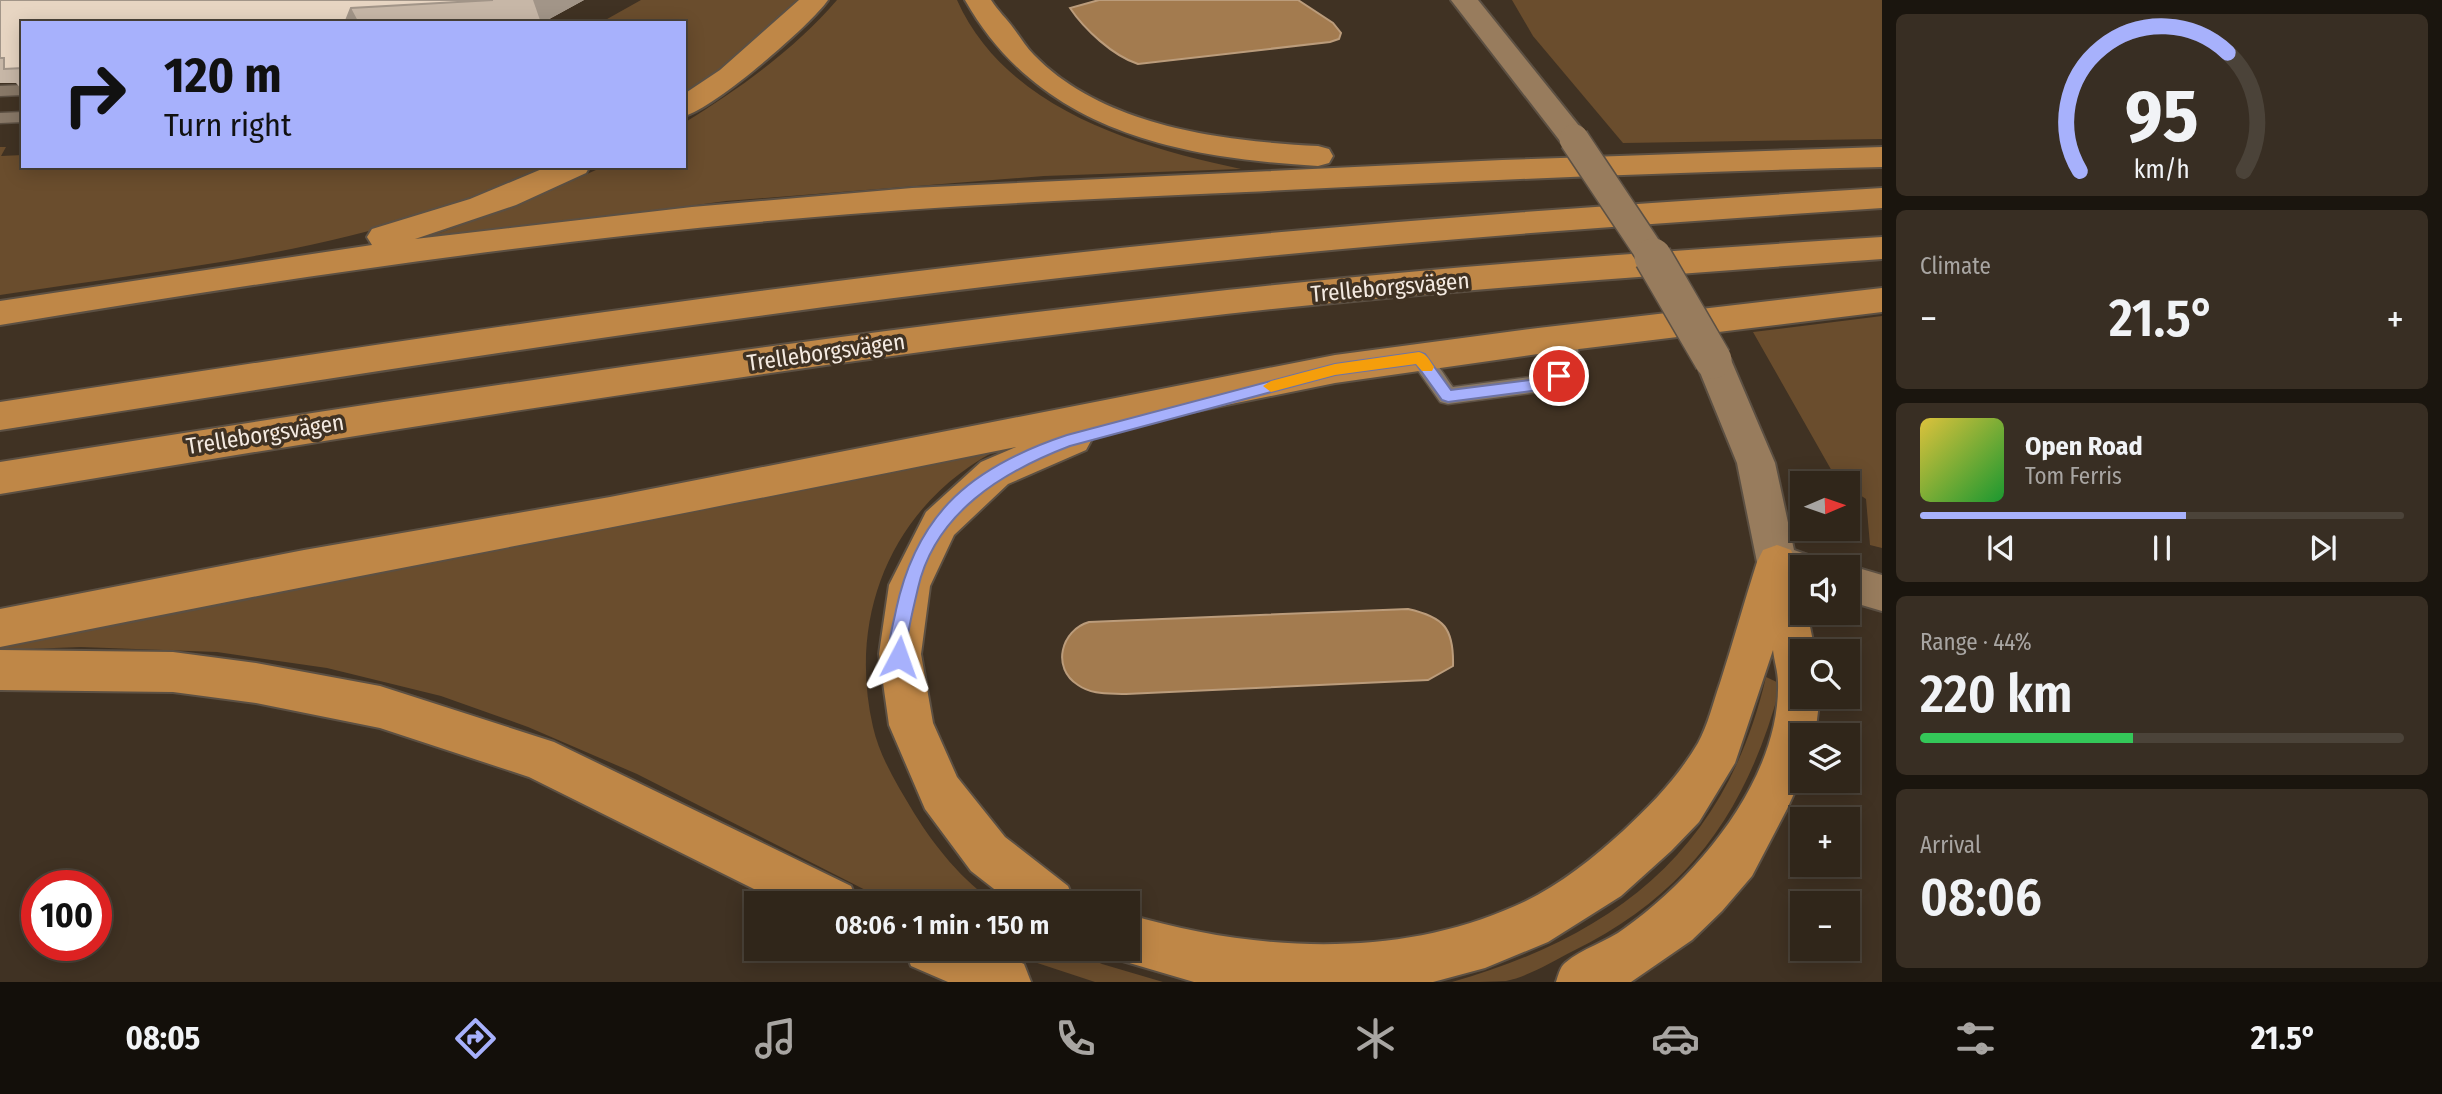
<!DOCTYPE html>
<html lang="en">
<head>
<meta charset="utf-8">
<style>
	body { margin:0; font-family:"Fira Sans Condensed",sans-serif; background:#382e23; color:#f1f3f6; height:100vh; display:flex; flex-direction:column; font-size:26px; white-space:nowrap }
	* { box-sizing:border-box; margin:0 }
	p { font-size:23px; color:#a8a5a2 }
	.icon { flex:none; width:38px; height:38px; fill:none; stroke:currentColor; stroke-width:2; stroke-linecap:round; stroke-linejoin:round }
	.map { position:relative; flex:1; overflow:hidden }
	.details { display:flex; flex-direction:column; gap:14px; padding:14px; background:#1a150e; width:560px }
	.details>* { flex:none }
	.hud { position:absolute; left:21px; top:21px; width:665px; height:147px; border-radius:0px; box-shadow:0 4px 18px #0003,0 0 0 2px #4b4339; background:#a7b1fc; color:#111; overflow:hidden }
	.needle { width:46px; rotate:88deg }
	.controls { position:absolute; left:1790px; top:471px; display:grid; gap:14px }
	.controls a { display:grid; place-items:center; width:70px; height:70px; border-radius:0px; background:#30261a; box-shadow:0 4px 18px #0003,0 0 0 2px #4b4339; font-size:35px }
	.speed { position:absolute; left:21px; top:870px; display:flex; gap:14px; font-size:35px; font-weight:700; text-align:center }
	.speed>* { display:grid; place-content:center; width:91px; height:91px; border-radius:50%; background:#30261a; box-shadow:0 4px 18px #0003,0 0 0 2px #4b4339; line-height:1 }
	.speed .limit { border:10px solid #d22; background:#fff; color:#111 }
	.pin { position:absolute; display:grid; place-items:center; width:60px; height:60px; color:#fff; margin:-30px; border:4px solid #fff; border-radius:50%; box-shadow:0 2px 7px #0007 }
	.me { position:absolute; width:77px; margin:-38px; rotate:4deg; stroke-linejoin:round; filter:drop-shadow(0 0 5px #0008) }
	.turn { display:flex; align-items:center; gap:24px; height:147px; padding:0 28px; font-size:32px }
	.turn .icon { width:91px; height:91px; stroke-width:2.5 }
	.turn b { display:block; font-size:49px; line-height:60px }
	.big { font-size:52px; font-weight:600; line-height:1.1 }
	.details .card { flex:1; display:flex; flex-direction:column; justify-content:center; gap:10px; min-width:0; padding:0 24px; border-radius:10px; background:#382e23 }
	.details .dial { align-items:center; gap:0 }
	.dial svg { height:182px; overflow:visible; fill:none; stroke:#4b4339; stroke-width:7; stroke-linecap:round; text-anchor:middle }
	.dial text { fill:#f1f3f6; stroke:none }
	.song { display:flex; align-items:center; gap:21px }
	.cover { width:84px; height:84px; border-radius:10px; background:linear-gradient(135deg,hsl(50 70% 55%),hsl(130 70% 35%)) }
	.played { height:7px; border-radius:4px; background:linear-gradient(90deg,#a7b1fc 55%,#4b4339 55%) }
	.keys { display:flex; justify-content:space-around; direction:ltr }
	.heat { display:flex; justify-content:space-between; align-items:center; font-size:38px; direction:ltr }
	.charge { height:10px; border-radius:5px; background:linear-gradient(90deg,#34c759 44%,#4b4339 0) }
	.trip { position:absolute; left:744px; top:891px; width:396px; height:70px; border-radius:0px; background:#30261a; box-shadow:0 4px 18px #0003,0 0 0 2px #4b4339; font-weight:600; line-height:70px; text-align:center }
	.menu { display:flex; height:112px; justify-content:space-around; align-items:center; background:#130f0a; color:#a8a5a2 }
	.menu .icon { width:49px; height:49px }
	.menu .selected { color:#a7b1fc }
	.menu b { font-size:32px; color:#f1f3f6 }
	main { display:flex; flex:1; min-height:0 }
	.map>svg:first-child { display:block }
</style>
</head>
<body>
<main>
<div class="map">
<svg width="1882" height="982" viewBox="0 0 1882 982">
	<rect width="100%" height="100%" fill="#403223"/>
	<g fill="#6a4d2d">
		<path d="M641 0H797L729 64 684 96V23H600Z"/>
		<path d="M837 0H957C1005 108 1135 147 1241 169L1044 176 726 201 386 247 442 232 512 207 605 166H684V123C739 89 795 49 837 0Z"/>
		<path d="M1512 0H1882V139L1623 143 1533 36Z"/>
		<path d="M0 147H6L1 156 23 155V166H555C506 187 456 206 405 221 273 260 135 274 0 295Z"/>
		<path d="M1882 316V548L1870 545 1866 499 1848 487V483L1837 480 1753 332Z"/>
		<path d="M1007 445C897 497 846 609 873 727 880 758 898 786 914 813 935 847 962 880 995 903H891L637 774 528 727 441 696 327 668 217 652 81 647 0 650V642L658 518Z"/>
		<path d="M1766 677 1781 684C1748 808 1691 893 1573 951 1552 962 1529 976 1506 981 1490 982 1469 982 1452 982 1617 935 1726 849 1766 677Z"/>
		<path d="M995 949H1071L1102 964 1163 982H1095Z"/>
	</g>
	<g fill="#a37b4f" stroke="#bb9c7b" stroke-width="2">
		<path d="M1099 0H1298L1333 23 1341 33 1339 39 1330 42 1138 64C1113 56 1084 29 1070 8Z"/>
		<path d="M1408 609C1444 617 1454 628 1453 666L1428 680 1126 694C1109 693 1092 695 1078 685 1051 668 1061 630 1089 622Z"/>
	</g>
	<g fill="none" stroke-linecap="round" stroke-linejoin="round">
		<defs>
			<g id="lane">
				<path d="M23 85V95L0 96V86Z"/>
				<path d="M23 112V122L0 123V113Z"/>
				<path d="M1567 330 1574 333C1584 351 1575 365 1566 382L1539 392 1448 404 1440 402 1409 358 1412 352C1430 347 1443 374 1453 387L1537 376 1551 370 1559 356 1557 338 1560 333Z"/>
			</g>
			<g id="secondary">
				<path d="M1451 0H1478L1584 132 1589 139 1584 146 1574 148 1564 146Z"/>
				<path d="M1713 347 1725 351 1731 360 1775 463 1794 550 1816 558 1821 567H1802V587L1763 574 1757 562 1737 463 1695 360 1701 351Z"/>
				<path d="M1848 565 1882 575V611L1848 601V567H1843Z"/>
			</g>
			<g id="highway">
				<path d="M799 0H828C810 26 713 109 684 116V94L720 70Z"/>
				<path d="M965 0H991C998 11 1007 19 1014 29 1021 38 1026 47 1034 55 1104 127 1223 141 1318 146L1329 149 1333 156 1329 163 1318 166C1179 158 1039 131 965 0Z"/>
				<path d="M1882 147V167C1670 172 1458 181 1246 192 1094 199 942 205 791 219 526 242 263 282 0 325V301L372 245 367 237 372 229 470 199 549 166H590L586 173 516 205 415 239 692 207 912 188 1502 160Z"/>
				<path d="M1882 188V208C1657 223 1432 239 1208 262 803 303 402 367 0 430V402C402 340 803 279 1208 239 1432 217 1657 202 1882 188Z"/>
				<path d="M1882 237V259C1663 275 1444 290 1226 314 816 361 408 426 0 494V462C408 397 816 335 1227 290 1445 266 1663 251 1882 237Z"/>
				<path d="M1882 288V312L1538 354 1335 383 1088 433 1092 439 1086 450 1008 484 954 535 930 586 921 654 933 723 957 777 1005 837 1068 886 1075 903H1012L971 871 925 809 889 725 879 654 889 585 926 512 981 462 1016 447C677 516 338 579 0 647V609L304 550 610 497 1335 355 1538 328Z"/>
				<path d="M1777 545 1791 550C1801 570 1802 590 1802 612H1807L1815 651H1802V696H1820L1815 735H1802V776L1787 809 1752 876 1722 911 1692 940 1631 982H1556C1558 976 1560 967 1565 963 1582 948 1607 942 1625 928 1698 876 1781 777 1778 682 1778 672 1774 660 1773 650L1735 763 1699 822 1671 851 1621 896 1548 942 1485 968 1433 982H1194L1109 957 1106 948H1127V914C1251 951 1395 960 1515 906 1555 889 1591 860 1623 831 1652 804 1678 777 1698 743 1708 725 1713 703 1720 683 1733 643 1744 602 1757 562L1763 550Z"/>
				<path d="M0 650 173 652 256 663 380 686 554 742 851 886 858 903H782L529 777 380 728 256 703 173 692 0 690Z"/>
				<path d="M904 948H988L1024 964 1031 982H948L911 966Z"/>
			</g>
		</defs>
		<use href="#lane" stroke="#5c5043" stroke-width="3"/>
		<use href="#secondary" stroke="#5c5043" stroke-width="4"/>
		<use href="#highway" stroke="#5c5043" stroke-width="4"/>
		<use href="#lane" fill="#887867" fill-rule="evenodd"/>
		<use href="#secondary" fill="#987c5d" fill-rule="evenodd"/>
		<use href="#highway" fill="#bf8747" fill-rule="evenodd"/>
		<defs>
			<path id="secondary-bridge-far1" d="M1574 139 1654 259"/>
			<path id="secondary-bridge" d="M1653 257 1713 360"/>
		</defs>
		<use href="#secondary-bridge-far1" stroke="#5c5043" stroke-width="32" stroke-linecap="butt"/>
		<use href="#secondary-bridge" stroke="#5c5043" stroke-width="40" stroke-linecap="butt"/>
		<use href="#secondary-bridge-far1" stroke="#987c5d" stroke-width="29"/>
		<use href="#secondary-bridge" stroke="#987c5d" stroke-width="37"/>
	</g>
	<path fill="#c7b7a7" d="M0 0H584L542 23H23V91L16 83H0Z"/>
	<g fill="#a29588">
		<path d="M533 0H584L542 23H541Z"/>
		<path d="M351 8 359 23H345Z"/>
	</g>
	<path fill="#e7d5c2" stroke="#a29588" stroke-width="2" d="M0 0H493L351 8 345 23H23V68L4 69V58H0Z"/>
	<path fill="#a7b1fc" stroke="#6d73a4" stroke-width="2" d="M1419 352 1425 354 1451 390 1537 379 1559 370 1567 376 1565 380 1539 390 1448 402 1442 400 1416 364 1335 375 1070 446C1002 472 935 513 918 588 914 606 909 624 907 642 906 650 908 656 905 663L899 665 892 663C885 647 893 627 896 610 917 511 974 466 1067 435L1335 364Z"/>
	<path fill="#f59e0b" d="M1419 352C1427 354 1430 361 1434 367L1432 371H1422L1416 364 1335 375 1271 392 1263 386 1271 381 1335 364Z"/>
	<g text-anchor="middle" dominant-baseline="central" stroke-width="7" stroke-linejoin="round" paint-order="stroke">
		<g font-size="23" fill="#f4eae1" stroke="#403223">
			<text transform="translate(1390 287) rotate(-5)">Trelleborgsvägen</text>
			<text transform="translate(826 352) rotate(-8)">Trelleborgsvägen</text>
			<text transform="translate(265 434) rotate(-9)">Trelleborgsvägen</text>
		</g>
	</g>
</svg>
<div class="controls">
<a><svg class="needle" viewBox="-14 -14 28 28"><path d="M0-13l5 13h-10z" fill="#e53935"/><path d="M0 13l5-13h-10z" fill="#a8a5a2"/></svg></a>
<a><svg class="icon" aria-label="sound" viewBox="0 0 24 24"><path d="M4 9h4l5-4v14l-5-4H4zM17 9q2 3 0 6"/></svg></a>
<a><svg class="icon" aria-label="search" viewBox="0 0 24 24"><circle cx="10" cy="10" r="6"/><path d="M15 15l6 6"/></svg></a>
<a><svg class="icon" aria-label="layers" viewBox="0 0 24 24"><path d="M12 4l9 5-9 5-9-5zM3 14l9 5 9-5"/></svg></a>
<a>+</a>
<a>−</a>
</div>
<div class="speed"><div class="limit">100</div></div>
<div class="pin" style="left:1559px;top:376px;background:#d93025"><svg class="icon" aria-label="arrive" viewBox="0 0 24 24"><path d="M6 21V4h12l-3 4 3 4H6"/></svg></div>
<svg class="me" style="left:899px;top:657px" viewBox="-20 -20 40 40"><path d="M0-17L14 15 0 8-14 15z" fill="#a7b1fc" stroke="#fff" stroke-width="4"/></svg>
<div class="trip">08:06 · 1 min · 150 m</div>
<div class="hud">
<div class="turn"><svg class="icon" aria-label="right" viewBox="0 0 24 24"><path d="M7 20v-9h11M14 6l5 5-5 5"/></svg><div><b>120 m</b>Turn right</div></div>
</div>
</div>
<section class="details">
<div class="card dial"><svg viewBox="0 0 100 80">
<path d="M14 69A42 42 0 1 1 86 69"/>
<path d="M14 69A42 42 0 0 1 79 17" stroke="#a7b1fc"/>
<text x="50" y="56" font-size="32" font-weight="700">95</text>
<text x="50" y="72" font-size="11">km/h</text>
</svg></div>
<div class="card"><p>Climate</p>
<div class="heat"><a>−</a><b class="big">21.5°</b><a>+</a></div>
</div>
<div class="card">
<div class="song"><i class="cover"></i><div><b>Open Road</b><p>Tom Ferris</p></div></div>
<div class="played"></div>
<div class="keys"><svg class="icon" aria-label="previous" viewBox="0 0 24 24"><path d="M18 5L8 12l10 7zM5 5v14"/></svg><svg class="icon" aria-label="pause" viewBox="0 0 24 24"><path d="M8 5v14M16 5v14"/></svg><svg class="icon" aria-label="next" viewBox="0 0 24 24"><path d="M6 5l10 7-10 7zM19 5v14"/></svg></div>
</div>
<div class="card"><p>Range · 44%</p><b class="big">220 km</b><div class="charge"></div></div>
<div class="card"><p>Arrival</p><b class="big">08:06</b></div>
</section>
</main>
<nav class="menu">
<b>08:05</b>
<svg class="icon selected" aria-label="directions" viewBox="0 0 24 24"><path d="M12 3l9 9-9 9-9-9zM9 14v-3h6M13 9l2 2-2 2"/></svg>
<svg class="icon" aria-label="music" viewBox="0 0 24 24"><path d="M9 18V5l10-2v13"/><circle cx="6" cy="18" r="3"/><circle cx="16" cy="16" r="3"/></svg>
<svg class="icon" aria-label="phone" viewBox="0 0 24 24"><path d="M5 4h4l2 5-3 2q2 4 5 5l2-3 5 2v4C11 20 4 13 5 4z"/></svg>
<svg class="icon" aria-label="climate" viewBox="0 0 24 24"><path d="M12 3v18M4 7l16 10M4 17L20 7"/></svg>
<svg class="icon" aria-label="car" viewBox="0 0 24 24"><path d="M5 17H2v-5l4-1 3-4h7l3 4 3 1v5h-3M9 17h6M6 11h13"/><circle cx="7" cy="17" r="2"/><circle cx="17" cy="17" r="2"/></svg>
<svg class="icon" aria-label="filters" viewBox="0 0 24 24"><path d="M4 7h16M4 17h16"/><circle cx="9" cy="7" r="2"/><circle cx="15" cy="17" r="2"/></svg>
<b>21.5°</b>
</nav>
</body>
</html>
